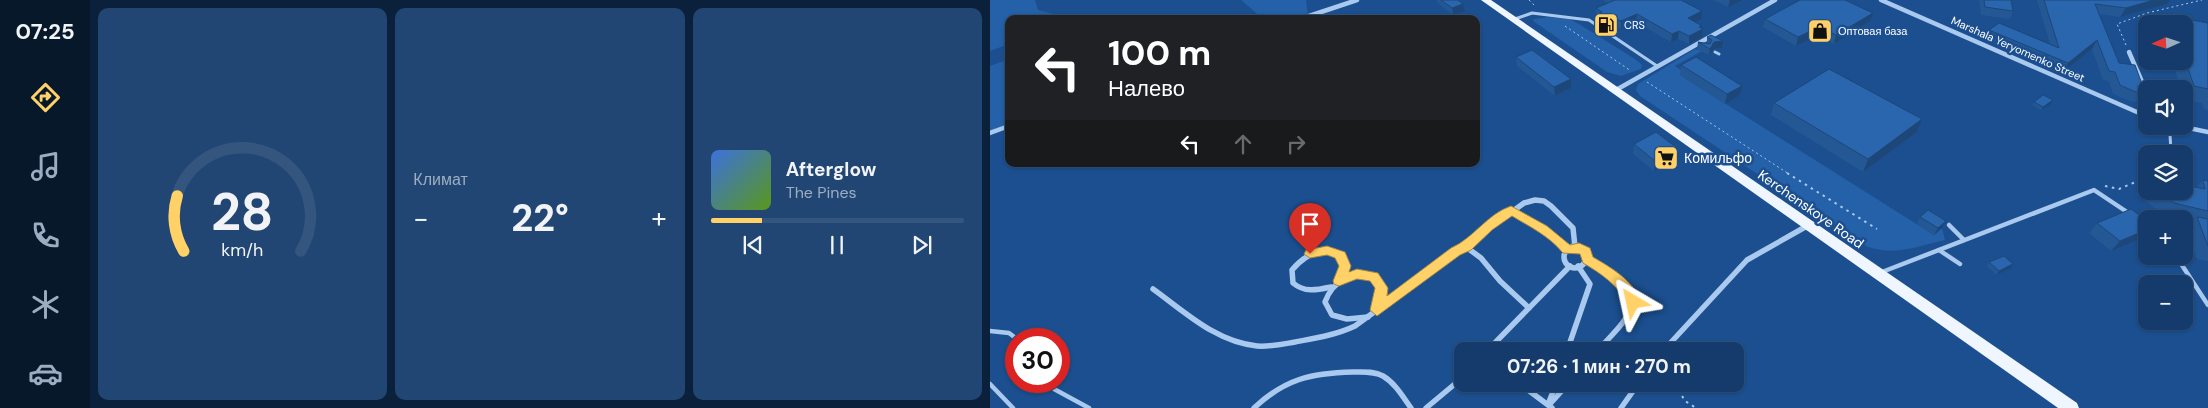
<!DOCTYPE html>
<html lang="ru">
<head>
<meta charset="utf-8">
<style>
	body { margin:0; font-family:"DM Sans",sans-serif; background:#214673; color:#f1f3f6; height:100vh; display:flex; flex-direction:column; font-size:19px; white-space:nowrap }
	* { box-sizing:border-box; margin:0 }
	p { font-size:16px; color:#9dadc1 }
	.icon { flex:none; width:28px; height:28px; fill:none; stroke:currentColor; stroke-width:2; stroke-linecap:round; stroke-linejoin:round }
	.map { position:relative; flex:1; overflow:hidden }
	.drawer { display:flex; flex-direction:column; gap:8px; padding:8px; background:#0b203b; width:900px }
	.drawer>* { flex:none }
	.banner { position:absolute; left:15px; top:15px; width:475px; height:152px; border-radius:10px; box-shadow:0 1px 4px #0004,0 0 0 1px #33557e; background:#202124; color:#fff; overflow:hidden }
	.needle { width:32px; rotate:267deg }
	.buttons { position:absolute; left:1148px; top:15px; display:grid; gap:10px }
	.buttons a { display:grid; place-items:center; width:55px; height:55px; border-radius:10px; background:#143b6b; box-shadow:0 1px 4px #0004,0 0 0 1px #33557e; font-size:25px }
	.speed { position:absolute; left:15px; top:328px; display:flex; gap:10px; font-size:25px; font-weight:700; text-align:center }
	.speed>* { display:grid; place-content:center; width:65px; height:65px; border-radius:50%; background:#143b6b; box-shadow:0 1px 4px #0004,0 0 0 1px #33557e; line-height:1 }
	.speed .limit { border:8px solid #d22; background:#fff; color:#111 }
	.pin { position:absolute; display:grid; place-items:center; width:42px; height:42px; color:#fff; margin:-51px -21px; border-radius:50% 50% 50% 0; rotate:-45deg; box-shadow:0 0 5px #0007 }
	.pin .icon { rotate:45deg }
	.me { position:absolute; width:55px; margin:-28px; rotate:324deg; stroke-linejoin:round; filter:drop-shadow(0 0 4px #0008) }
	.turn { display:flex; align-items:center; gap:18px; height:105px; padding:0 20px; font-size:22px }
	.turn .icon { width:65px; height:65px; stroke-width:2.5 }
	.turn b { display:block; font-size:35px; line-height:42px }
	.lanes { display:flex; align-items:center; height:48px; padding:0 20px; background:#0003; justify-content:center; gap:25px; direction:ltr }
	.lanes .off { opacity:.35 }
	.big { font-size:38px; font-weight:700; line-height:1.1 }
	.drawer .card { flex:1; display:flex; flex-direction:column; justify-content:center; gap:8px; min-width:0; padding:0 18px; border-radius:10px; background:#214673 }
	.drawer .dial { align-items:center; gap:0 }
	.dial svg { height:130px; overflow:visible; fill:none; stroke:#33557e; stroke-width:7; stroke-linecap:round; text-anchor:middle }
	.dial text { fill:#f1f3f6; stroke:none }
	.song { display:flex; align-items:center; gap:15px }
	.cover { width:60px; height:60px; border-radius:8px; background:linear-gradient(135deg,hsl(220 70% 55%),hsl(90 70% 35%)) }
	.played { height:5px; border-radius:2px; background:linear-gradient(90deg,#ffd166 20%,#33557e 20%) }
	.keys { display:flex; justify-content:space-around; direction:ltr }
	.heat { display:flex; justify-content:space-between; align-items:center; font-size:28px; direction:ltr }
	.drawer .tiles { flex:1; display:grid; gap:8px; grid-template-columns:repeat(3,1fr) }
	.trip { position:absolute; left:464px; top:342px; width:290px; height:50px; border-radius:10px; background:#143b6b; box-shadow:0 1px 4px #0004,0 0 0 1px #33557e; font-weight:700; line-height:50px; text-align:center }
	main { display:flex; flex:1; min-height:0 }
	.tab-bar { display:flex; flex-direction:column; width:90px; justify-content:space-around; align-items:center; background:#08182b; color:#9dadc1 }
	.tab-bar .icon { width:35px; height:35px }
	.tab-bar .active { color:#ffd166 }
	.tab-bar b { font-size:22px; color:#f1f3f6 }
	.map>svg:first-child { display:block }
</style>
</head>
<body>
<main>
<nav class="tab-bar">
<b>07:25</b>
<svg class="icon active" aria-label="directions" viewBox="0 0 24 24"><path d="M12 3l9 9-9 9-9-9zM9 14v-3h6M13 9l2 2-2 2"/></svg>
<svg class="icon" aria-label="music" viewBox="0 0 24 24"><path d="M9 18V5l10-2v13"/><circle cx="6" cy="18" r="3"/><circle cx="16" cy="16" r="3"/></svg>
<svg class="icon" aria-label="phone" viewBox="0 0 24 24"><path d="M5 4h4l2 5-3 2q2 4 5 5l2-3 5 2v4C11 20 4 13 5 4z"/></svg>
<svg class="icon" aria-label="climate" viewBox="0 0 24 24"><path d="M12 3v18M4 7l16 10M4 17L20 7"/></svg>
<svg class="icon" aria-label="car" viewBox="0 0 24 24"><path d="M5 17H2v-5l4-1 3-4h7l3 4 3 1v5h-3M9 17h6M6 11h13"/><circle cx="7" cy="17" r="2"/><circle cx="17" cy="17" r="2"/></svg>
</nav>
<section class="drawer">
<div class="tiles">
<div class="card dial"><svg viewBox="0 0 100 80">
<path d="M14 69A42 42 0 1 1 86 69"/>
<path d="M14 69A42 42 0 0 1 10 35" stroke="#ffd166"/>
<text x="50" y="56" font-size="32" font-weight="700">28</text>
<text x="50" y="72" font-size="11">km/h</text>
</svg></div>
<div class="card"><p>Климат</p>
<div class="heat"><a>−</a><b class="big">22°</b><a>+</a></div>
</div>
<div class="card">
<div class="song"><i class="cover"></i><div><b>Afterglow</b><p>The Pines</p></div></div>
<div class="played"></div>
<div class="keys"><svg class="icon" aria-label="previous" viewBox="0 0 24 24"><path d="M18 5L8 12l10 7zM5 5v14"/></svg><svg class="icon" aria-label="pause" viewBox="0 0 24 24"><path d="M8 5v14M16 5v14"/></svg><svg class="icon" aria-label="next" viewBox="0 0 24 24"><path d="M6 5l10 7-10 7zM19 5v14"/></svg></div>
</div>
</div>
</section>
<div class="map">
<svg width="1218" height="408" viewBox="0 0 1218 408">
	<rect width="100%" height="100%" fill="#1b4f8f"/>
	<g fill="#2461a8">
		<path d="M0 0H45L48 10 63 14 60 19H19V44L0 51Z"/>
		<path d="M251 0H316L318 16 310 19H273Z"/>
		<path d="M559 17 579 19 589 24 645 59 652 65 651 69 631 76 617 72 543 21 544 19Z"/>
		<path d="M705 49 712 51 685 66 694 72 690 75 944 235 952 228 955 240C927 246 904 257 876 246L650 96 646 90 648 84Z"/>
		<path d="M19 59V126L0 133V66Z"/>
	</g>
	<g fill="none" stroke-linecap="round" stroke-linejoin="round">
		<g stroke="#a9c9ee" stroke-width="1" stroke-dasharray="2 3" stroke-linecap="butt">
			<path d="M539 0 544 5"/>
			<path d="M575 26 641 71"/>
			<path d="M1136 45 1127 24 1157 13 1212 0"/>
			<path d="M657 82 799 174"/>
		</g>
		<g stroke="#a9c9ee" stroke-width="2" stroke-dasharray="2.5 4.5" stroke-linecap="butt">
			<path d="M797 173 887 229"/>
			<path d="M1115 186 1129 189 1148 181"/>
			<path d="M685 384 695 401 706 408"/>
		</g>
		<g stroke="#a9c9ee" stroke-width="3">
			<path d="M525 19 542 13 599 20 667 66"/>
			<path d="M725 52 729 54"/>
			<path d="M1173 126 1180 134 1181 154"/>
		</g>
		<g stroke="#a9c9ee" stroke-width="4.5">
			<path d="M1153 176 1156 174"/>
			<path d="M1194 224 1204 226"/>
			<path d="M959 225 974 240"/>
			<path d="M949 250 970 264"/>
			<path d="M1186 256 1218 305"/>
			<path d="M892 272 1104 190 1140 214"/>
			<path d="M0 331 19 333 27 339"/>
			<path d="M58 381 64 389 99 408"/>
			<path d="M0 384 23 408"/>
		</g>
		<g stroke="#a9c9ee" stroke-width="4.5">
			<path d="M891 0 1156 116"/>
			<path d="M310 19 367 0"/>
			<path d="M1139 52 1156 91"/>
			<path d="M626 90 785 0"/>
			<path d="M1189 126 1218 132"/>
			<path d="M0 133 19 126"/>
		</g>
		<g stroke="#a9c9ee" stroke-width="5.5">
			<path d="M521 211 552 227 577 250"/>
			<circle cx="585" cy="257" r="11"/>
			<path d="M476 247 491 258 510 281 539 308"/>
			<path d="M597 260 617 271 642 294C645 317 621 335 607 351"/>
			<path d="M341 287C327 290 315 293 303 283L302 270C316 253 345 239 355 266L349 280"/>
			<path d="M163 289C195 312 226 342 267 346 280 347 293 344 305 342 326 338 346 335 365 326L534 203 545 200 554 201 561 206 583 228 585 247"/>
			<path d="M378 317 357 319 342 315 335 302C343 280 361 272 384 277L392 288 387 310"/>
			<path d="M497 351 580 266"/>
			<path d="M577 351 600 284 588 266"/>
			<path d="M673 351 757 260 817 226"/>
			<path d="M530 384 562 408"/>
			<path d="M559 402 566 384"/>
			<path d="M559 405 578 384"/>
			<path d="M264 408C295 379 321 373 363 372 373 372 384 371 393 376 405 383 413 397 421 408"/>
			<path d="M436 408 472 378"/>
			<path d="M631 408 648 384"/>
		</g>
		<path fill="#f0f6ff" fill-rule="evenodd" d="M491 0H501L1087 403 1089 408H1068Z"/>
	</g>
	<g fill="#245895">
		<path d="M447 0H468L473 4 475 11 463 15 448 3Z"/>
		<path d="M614 0H691L711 19 705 22 713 29 712 37 699 44 688 39 681 42 646 22 631 29 626 26 619 30 607 21 606 8 618 3 614 1Z"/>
		<path d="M724 0H753L738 7Z"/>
		<path d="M989 0H1021L1023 11 1020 19 991 15Z"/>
		<path d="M1047 0H1180L1177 4 1130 17 1109 14 1129 63 1155 92 1149 101 1142 102 1123 94 1119 81 1113 80 1102 49 1073 72 995 39 999 30 1060 44Z"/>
		<path d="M775 19 880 21 844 44 827 36 806 46 773 27Z"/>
		<path d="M1196 19 1218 23V110L1214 109 1212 103 1194 99V89H1191L1182 61H1194V24H1193Z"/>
		<path d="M717 37 733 41 732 48 724 49 719 55 707 49 708 42 717 43Z"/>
		<path d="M526 57 581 88 565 96 527 66Z"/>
		<path d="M691 65 752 86 750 95 735 104 690 75Z"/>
		<path d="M1063 100 1061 104 1051 110 1042 105 1044 102Z"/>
		<path d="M784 103 932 119 927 132 873 172 781 115Z"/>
		<path d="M644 144 686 158 664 171 643 154Z"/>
		<path d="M1213 180 1218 181V261L1207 259 1196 229 1202 222 1194 220V219H1189L1174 215 1146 194 1156 182V191H1194L1207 187Z"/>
		<path d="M930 217 952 228 944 235 927 224Z"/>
		<path d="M1156 220V236L1121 251 1099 233 1107 223Z"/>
		<path d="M999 262 1021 268 1006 275 997 266Z"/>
	</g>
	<g fill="#1d4779">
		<path d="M740 0H753L738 7Z"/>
		<path d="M1164 0H1180L1177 4 1130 17 1136 8Z"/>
		<path d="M473 4 475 11 463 15 462 8Z"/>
		<path d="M712 11 711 19 697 26 698 18Z"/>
		<path d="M883 13 880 21 844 44 846 35Z"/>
		<path d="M647 14 646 22 631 29V21Z"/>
		<path d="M626 19V26L619 30V22Z"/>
		<path d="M712 26 711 30 713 29 712 37 699 44V36Z"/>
		<path d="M829 27 827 36 806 46 808 37Z"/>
		<path d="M689 31 688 39 681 42 682 34Z"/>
		<path d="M1107 40 1102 49 1073 72 1078 63Z"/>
		<path d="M733 41 732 48 724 49 719 55 720 49 724 42Z"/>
		<path d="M581 79V88L565 96 564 87Z"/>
		<path d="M752 86 750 95 735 104 737 94Z"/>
		<path d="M1063 100 1061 104 1051 110 1053 107Z"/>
		<path d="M932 119 927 132 873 172 878 159Z"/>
		<path d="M687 148 686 158 664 171 665 161Z"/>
		<path d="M956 221 952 228 944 235 948 228Z"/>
		<path d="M1156 230V236L1121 251 1130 241Z"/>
		<path d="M1023 264 1021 268 1006 275 1009 271Z"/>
	</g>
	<g fill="#2a66ad" stroke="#1d4779">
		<path d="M451 0H468L473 4 462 8Z"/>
		<path d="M625 0H691L712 11 698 18 712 26 709 27 713 29 699 36 689 31 682 34 647 14 631 21 626 19 619 22 607 14 612 12 606 8Z"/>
		<path d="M810 0H855L883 13 846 35 829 27 808 37 775 19Z"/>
		<path d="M994 0H1021L1023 11 995 7Z"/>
		<path d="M1054 0H1164L1136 8 1105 4 1129 63 1145 65 1155 92 1148 93 1130 85 1125 72 1119 71 1107 40 1078 63 999 30 1009 23 1069 48Z"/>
		<path d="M1196 19 1218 23V89L1204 86 1194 56V35L1202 37Z"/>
		<path d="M721 35 733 41 724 42 720 49 708 42 720 44 722 40 717 37Z"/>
		<path d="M542 50 581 79 564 87 526 57Z"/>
		<path d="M706 57 752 86 737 94 691 65Z"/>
		<path d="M839 69 932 119 878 159 784 103Z"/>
		<path d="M1053 95 1063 100 1053 107 1044 102Z"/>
		<path d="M666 132 687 148 665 161 644 144Z"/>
		<path d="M1213 180 1218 181V211L1184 203 1168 191H1194V185L1215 189Z"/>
		<path d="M1141 209 1156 220V230L1130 241 1107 223Z"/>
		<path d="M938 210 956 221 948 228 930 217Z"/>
		<path d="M1207 217 1218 219V246Z"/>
		<path d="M1014 256 1023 264 1009 271 999 262Z"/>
	</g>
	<path fill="#ffd166" stroke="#a68842" d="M521 206 557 226 580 245 589 243 600 248 603 257C620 267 645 281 650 302L648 306H639C629 286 612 274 593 263L590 254 573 253C559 236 540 227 522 216L502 230 481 250 470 255 387 316 380 310 385 288 380 281 367 279 349 286 344 284 343 281 349 266 345 258 337 255 320 258 314 254 316 250 337 246 355 252 361 266 359 272 367 269 388 273 398 288 397 296 461 248C484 238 497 214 521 206Z"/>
	<defs>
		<symbol id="fuel-square" viewBox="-11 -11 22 22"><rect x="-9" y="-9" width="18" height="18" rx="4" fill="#ffd166" stroke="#1b4f8f"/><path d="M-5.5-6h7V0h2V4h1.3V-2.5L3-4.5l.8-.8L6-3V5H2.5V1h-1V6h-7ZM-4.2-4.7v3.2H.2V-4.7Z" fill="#111"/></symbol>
		<symbol id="shop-square" viewBox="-11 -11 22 22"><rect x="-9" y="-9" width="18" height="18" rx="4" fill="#ffd166" stroke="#1b4f8f"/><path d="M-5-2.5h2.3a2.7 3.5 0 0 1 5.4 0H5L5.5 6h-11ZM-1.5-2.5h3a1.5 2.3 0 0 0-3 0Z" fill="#111"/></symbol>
		<symbol id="supermarket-square" viewBox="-11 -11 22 22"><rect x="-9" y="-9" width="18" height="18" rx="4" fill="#ffd166" stroke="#1b4f8f"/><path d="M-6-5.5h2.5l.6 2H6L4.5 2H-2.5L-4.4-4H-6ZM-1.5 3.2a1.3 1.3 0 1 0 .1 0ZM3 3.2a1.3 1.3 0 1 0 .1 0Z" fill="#111"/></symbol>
	</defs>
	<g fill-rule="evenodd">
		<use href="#fuel-square" x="602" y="11" width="28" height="28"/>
		<use href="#shop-square" x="816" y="17" width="28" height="28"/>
		<use href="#supermarket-square" x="662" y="144" width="28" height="28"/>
	</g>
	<g text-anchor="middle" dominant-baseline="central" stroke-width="5" stroke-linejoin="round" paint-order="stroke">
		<g font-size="11" fill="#fff" stroke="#1b4f8f" text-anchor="start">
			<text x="634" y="25">CRS</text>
			<text x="848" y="31">Оптовая база</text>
		</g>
		<g font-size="11" fill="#fff" stroke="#1b4f8f">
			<text transform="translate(1028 49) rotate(24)">Marshala Yeryomenko Street</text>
		</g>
		<g font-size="14" fill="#fff" stroke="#1b4f8f" text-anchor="start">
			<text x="694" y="158">Комильфо</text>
		</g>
		<g font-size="14" fill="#fff" stroke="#1b4f8f">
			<text transform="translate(821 209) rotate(35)">Kerchenskoye Road</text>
		</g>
	</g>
</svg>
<div class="buttons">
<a><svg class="needle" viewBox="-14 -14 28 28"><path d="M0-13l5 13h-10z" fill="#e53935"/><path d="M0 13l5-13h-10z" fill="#9dadc1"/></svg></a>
<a><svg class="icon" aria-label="sound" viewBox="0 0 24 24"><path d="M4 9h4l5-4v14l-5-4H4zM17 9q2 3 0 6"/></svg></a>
<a><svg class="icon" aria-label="layers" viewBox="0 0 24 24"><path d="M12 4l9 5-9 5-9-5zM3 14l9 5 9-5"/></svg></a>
<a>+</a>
<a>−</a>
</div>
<div class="speed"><div class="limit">30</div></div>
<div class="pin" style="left:320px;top:254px;background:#d93025"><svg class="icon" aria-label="arrive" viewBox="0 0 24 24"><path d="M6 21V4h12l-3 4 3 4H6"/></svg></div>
<svg class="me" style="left:643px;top:302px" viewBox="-20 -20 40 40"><path d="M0-17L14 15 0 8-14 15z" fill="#ffd166" stroke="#fff" stroke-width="4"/></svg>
<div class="trip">07:26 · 1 мин · 270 m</div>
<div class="banner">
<div class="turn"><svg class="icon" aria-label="left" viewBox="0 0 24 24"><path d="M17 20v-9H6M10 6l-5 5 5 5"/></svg><div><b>100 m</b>Налево</div></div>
<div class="lanes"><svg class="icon" aria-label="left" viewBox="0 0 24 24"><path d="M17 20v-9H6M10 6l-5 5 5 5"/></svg><svg class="icon off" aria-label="ahead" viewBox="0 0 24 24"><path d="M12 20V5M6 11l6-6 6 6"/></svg><svg class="icon off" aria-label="right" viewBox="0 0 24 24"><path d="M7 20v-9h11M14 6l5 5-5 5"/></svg></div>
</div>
</div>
</main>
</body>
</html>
